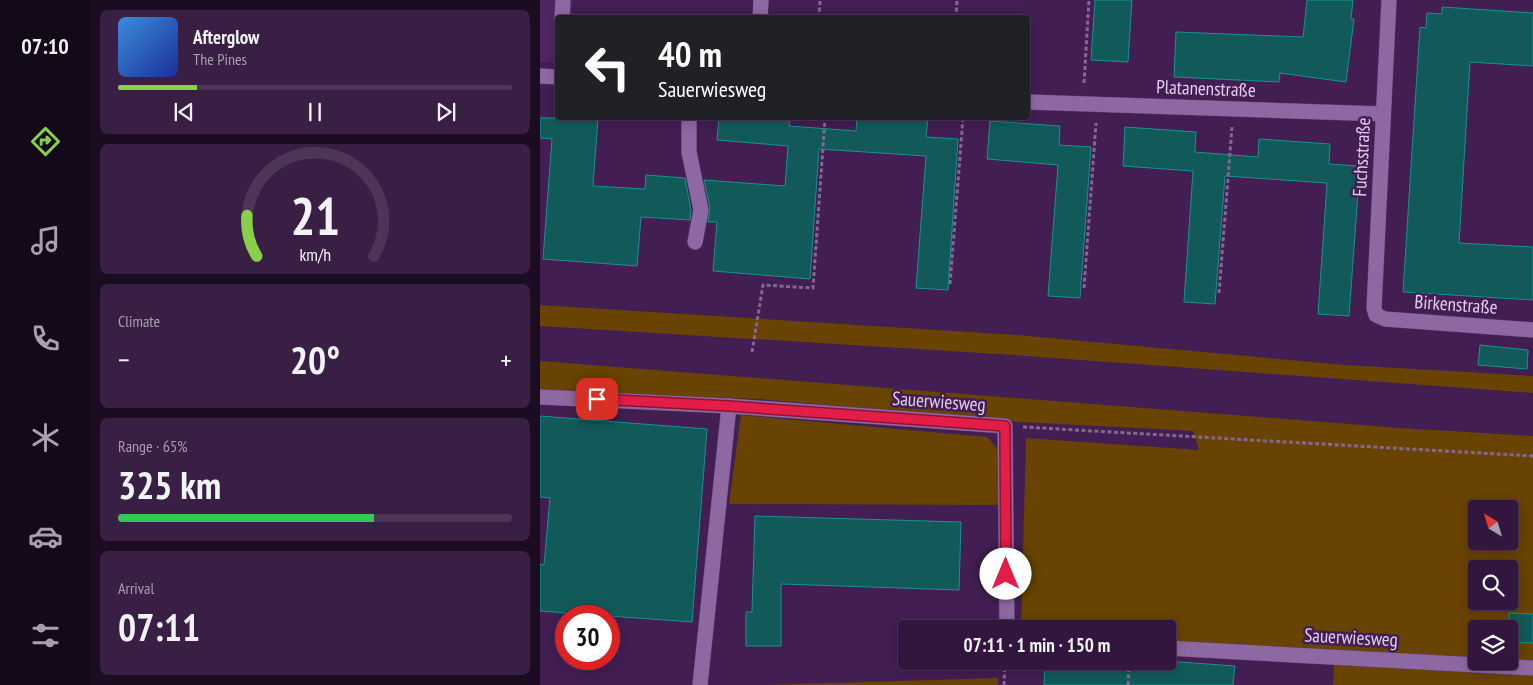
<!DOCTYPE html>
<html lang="en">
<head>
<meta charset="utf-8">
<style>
	body { margin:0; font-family:"PT Sans Narrow",sans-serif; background:#3a1f45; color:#f1f3f6; height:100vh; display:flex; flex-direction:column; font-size:19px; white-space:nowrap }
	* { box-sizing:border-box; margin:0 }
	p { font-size:16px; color:#a89fb0 }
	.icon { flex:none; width:28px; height:28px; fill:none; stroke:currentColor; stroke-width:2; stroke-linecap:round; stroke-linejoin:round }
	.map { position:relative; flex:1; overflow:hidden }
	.side { display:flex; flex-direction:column; gap:10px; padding:10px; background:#1c0c22; width:450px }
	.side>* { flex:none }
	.guide { position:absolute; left:15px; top:15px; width:475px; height:105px; border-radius:5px; box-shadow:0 2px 12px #0003,0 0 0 1px #4d3558; background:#202124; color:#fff; overflow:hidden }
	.needle { width:32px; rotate:322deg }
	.tools { position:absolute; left:928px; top:500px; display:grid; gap:10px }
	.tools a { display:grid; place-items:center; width:50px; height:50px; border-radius:5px; background:#32163e; box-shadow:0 2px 12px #0003,0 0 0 1px #4d3558; font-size:25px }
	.speed { position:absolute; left:15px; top:605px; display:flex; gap:10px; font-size:25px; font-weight:700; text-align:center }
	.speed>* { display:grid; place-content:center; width:65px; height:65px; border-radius:50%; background:#32163e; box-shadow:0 2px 12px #0003,0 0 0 1px #4d3558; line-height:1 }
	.speed .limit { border:8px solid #d22; background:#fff; color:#111 }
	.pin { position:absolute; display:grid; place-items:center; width:42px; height:42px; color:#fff; margin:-21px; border-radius:10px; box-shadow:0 2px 8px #0006 }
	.me { position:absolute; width:55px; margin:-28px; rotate:0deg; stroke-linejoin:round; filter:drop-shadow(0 0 4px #0008) }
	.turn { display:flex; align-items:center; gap:18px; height:105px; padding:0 20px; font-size:22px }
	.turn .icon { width:65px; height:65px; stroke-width:2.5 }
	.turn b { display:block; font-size:35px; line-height:42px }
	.big { font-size:38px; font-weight:700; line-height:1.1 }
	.side .card { flex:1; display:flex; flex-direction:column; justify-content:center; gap:8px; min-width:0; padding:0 18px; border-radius:8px; background:#3a1f45 }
	.side .dial { align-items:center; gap:0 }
	.dial svg { height:130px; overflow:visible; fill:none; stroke:#4d3558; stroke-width:7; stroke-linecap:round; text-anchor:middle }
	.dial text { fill:#f1f3f6; stroke:none }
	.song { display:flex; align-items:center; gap:15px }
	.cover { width:60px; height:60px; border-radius:8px; background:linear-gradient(135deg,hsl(210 70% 55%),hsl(230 70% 35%)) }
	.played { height:5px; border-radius:2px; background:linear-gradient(90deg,#88cf4a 20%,#4d3558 20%) }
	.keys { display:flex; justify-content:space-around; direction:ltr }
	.heat { display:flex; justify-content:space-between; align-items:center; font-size:28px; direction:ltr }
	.charge { height:8px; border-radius:4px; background:linear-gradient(90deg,#34c759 65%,#4d3558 0) }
	.trip { position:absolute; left:358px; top:620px; width:278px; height:50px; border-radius:5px; background:#32163e; box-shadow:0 2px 12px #0003,0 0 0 1px #4d3558; font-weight:700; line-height:50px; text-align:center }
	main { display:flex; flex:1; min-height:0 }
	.tab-bar { display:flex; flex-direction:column; width:90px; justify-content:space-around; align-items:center; background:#140919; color:#a89fb0 }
	.tab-bar .icon { width:35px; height:35px }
	.tab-bar .selected { color:#88cf4a }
	.tab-bar b { font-size:22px; color:#f1f3f6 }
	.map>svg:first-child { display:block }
</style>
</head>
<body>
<main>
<nav class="tab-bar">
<b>07:10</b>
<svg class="icon selected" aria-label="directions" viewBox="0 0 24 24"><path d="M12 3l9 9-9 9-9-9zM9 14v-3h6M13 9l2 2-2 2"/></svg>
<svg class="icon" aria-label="music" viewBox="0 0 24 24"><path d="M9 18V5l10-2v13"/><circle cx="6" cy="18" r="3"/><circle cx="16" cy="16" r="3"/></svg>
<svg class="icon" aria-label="phone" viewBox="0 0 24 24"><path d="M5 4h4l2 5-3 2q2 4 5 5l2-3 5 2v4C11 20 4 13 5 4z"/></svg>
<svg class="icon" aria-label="climate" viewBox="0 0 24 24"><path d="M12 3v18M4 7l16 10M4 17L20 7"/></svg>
<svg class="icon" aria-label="car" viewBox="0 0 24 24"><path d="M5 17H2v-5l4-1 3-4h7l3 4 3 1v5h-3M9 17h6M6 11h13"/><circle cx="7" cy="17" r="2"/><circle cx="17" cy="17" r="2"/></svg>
<svg class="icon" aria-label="filters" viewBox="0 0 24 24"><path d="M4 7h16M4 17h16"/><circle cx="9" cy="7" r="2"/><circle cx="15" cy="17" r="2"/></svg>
</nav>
<section class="side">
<div class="card">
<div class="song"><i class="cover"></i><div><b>Afterglow</b><p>The Pines</p></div></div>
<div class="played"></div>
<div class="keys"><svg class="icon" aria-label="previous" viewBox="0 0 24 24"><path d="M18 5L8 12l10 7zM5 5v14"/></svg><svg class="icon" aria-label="pause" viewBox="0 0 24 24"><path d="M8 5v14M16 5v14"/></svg><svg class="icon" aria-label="next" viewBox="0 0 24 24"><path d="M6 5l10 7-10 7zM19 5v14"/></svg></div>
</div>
<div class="card dial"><svg viewBox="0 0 100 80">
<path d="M14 69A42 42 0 1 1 86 69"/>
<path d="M14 69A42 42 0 0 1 8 44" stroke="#88cf4a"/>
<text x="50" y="56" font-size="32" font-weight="700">21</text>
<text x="50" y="72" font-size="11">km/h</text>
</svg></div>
<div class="card"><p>Climate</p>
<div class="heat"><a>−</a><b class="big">20°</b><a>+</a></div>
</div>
<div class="card"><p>Range · 65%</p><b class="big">325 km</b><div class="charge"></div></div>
<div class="card"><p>Arrival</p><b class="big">07:11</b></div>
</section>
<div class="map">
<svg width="993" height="685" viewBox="0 0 993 685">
	<rect width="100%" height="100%" fill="#421e53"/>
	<path fill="#4e2662" d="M0 0H33L31 17 18 18 17 63 0 62Z"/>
	<g fill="#684301" fill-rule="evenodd">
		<path d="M0 305 477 335 805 365 993 376V393L474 355 0 326Z"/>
		<path d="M0 361 860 428 993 436V666L626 641V629H481L486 438 659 450 653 431 464 421 220 399 0 391ZM936 509H969V541H936ZM936 569H969V601H936ZM936 629H969V661H936Z"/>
		<path d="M201 415 447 437 460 451V505L189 504Z"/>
		<path d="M794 664 993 675V685H793Z"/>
		<path d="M458 678V685H224Z"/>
	</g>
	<g fill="#115a59" stroke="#179391">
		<path d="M555 0H592L588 62 551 60Z"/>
		<path d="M767 0H813L811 19H814L806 82 740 73 739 82 634 77 636 32 763 37Z"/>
		<path d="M902 7 993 13V66L930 62 919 243 993 247V300L863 292 880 27 886 28 887 13 902 14Z"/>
		<path d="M0 118H58L53 186 105 189 106 175 145 178 151 210 150 220 101 217 97 266 3 259 12 139 0 138Z"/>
		<path d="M179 118H250L249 126 316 131 317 118H388L386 137 418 139 408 290 376 288 386 156 279 149 270 279 173 271 177 222H168L170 208 164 180 245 186 248 146 177 140Z"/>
		<path d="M450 121 520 126 519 145 551 147 540 298 508 296 518 165 447 159Z"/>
		<path d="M585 127 656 132 655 152 718 157 719 139 790 144 789 164 820 166 809 316 778 314 787 183 685 176 675 304 644 302 653 171 583 166Z"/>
		<path d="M940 345 988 350 987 369 938 365Z"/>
		<path d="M0 416 167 429 152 622 0 611V564L4 565 10 498 0 497Z"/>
		<path d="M215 516 421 522 419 590 241 584V646H206V612H212Z"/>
		<path d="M969 613 993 614V643L969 642Z"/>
		<path d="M505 661H626L695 666 693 685H504Z"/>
	</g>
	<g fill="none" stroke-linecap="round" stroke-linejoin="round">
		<defs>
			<g id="minor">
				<path d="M849 0 834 308 836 315 845 319 993 330"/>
				<path d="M22 18 23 0"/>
				<path d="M220 18 221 0"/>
				<path d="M0 76 18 77"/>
				<path d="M488 102 843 114"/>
				<path d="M149 118V152L161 210 155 242"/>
				<path d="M0 397 189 406 465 426 467 629"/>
				<path d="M626 648 993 668"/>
				<path d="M160 685 189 406"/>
			</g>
		</defs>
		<use href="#minor" stroke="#5c3b6b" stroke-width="16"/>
		<g stroke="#856794" stroke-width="3" stroke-dasharray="4 2.5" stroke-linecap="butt">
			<path d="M279 18 280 0"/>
			<path d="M416 18 417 0"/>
			<path d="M544 83 549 0"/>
			<path d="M410 284 423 118"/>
			<path d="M544 288 556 123"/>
			<path d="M679 293 692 127"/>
			<path d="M212 352 223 285 273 288 285 118"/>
			<path d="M483 427 993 456"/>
			<path d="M464 685 465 661"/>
			<path d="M588 685 589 661"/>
		</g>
		<use href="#minor" stroke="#8e68a3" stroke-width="15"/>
	</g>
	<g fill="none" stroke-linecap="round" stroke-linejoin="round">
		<defs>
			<path id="route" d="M57 399 189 406 465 426 466 574"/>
		</defs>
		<use href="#route" stroke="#92132f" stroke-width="12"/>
		<use href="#route" stroke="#e11d48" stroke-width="9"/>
	</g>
	<g text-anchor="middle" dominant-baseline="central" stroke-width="5" stroke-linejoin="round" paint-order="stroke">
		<g font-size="19" fill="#e2cdee" stroke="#421e53">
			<text transform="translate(666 88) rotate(2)">Platanenstraße</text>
			<text transform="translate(821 157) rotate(-87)">Fuchsstraße</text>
			<text transform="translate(916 304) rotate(4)">Birkenstraße</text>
			<text transform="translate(399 401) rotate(4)">Sauerwiesweg</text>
			<text transform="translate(811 637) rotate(3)">Sauerwiesweg</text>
		</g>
	</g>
</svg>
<div class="tools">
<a><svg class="needle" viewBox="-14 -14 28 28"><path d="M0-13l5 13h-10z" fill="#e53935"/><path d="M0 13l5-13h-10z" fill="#a89fb0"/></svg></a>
<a><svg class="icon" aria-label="search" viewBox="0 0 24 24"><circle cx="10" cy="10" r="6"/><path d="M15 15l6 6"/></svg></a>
<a><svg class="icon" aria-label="layers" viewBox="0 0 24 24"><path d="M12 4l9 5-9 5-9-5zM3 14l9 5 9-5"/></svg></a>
</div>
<div class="speed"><div class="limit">30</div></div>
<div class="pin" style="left:57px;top:399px;background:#d93025"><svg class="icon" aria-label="arrive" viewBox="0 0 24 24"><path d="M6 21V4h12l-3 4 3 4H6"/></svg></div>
<svg class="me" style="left:466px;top:574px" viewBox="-20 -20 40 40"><circle r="19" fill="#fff"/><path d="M0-13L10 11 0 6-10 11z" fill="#e11d48"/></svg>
<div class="trip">07:11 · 1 min · 150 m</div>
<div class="guide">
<div class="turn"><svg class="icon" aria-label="left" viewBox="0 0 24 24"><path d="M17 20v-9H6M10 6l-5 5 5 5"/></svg><div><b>40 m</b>Sauerwiesweg</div></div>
</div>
</div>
</main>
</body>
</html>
